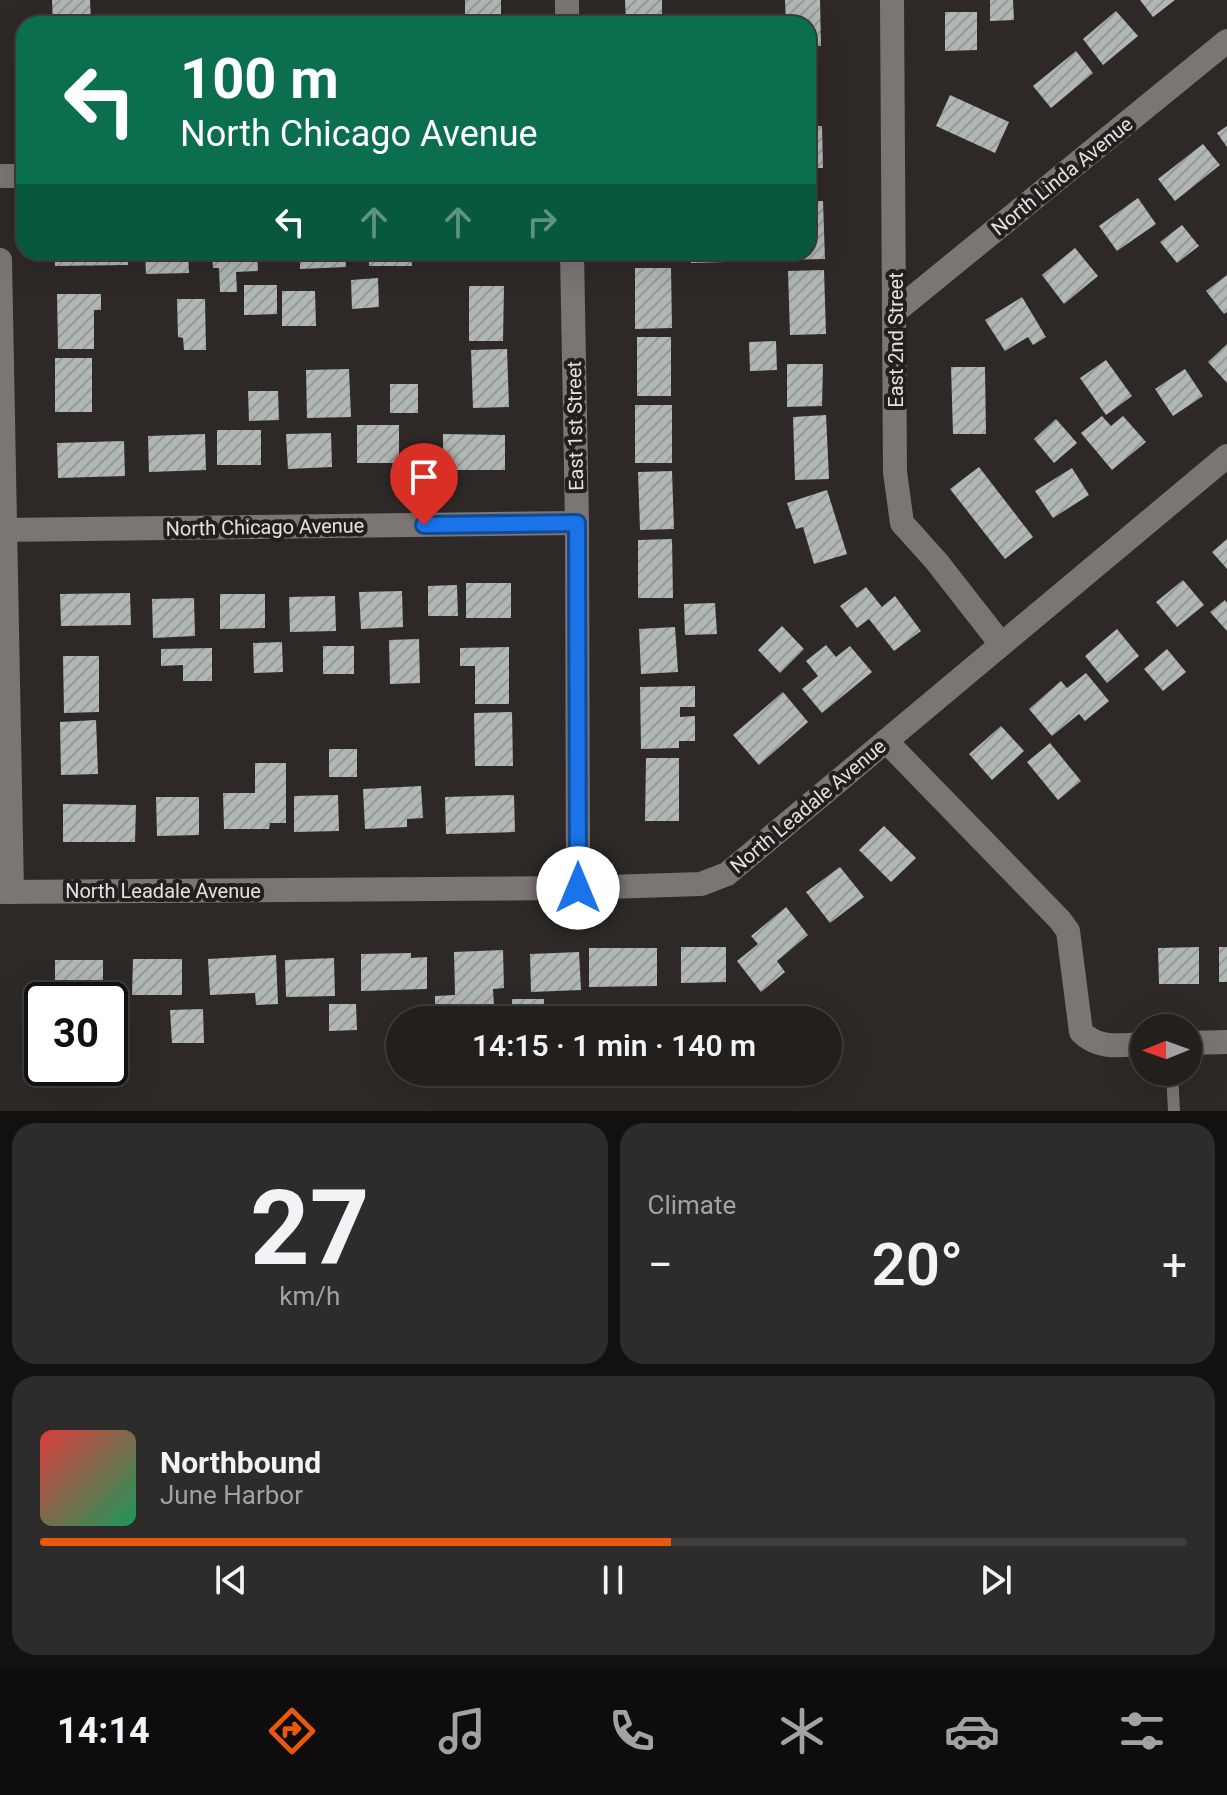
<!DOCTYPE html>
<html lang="en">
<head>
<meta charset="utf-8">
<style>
	body { margin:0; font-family:Roboto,sans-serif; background:#2e2c2a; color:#f1f3f6; height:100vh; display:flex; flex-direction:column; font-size:30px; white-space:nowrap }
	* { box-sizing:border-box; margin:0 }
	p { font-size:26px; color:#a2a2a4 }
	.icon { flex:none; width:44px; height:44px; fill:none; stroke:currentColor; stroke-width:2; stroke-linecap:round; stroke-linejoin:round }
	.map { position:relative; height:1111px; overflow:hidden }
	.panel { display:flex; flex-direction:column; gap:12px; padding:12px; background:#131110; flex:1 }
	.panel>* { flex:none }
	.hud { position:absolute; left:16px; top:16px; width:800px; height:244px; border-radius:24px; box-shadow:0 8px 32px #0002,0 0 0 2px #3f3d3b; background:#0b6e4f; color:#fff; overflow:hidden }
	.needle { width:52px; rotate:269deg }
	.tools { position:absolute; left:1130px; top:1014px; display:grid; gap:16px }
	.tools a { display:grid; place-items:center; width:72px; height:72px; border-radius:50%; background:#221f1d; box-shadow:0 8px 32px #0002,0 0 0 2px #3f3d3b; font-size:40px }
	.speed { position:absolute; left:24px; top:982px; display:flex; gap:16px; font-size:40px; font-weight:700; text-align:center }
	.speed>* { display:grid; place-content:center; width:104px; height:104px; border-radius:50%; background:#221f1d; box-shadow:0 8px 32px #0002,0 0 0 2px #3f3d3b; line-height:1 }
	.speed .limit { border:4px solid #111; border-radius:12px; background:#fff; color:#111 }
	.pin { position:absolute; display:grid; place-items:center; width:68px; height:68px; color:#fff; margin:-82px -34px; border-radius:50% 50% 50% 0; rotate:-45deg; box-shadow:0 0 8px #0007 }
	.pin .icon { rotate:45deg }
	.me { position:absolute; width:88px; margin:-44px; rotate:0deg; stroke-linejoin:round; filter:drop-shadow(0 0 6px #0008) }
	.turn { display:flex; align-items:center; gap:28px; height:168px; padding:0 32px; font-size:36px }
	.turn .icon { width:104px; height:104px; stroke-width:2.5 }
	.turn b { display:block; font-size:56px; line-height:68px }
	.lanes { display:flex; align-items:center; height:76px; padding:0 32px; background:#0003; justify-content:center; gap:40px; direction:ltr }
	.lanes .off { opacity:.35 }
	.big { font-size:60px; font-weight:600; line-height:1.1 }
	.panel .tile { flex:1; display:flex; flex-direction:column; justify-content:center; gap:12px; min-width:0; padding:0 28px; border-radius:24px; background:#2e2c2a }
	.panel .dial { align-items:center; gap:0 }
	.dial b { font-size:104px; line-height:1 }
	.song { display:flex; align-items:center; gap:24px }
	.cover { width:96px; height:96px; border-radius:12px; background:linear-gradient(135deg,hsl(0 70% 55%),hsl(150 70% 35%)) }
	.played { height:8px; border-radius:4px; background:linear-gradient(90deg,#ea580c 55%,#3f3d3b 55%) }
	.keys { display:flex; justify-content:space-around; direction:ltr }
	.heat { display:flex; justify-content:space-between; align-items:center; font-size:44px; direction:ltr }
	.panel .tiles { flex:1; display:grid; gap:12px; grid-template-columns:1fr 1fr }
	.tile:last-child { grid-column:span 2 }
	.trip { position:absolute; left:386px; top:1006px; width:456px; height:80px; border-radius:40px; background:#221f1d; box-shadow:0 8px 32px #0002,0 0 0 2px #3f3d3b; font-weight:600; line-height:80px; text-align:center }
	.tabs { display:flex; height:128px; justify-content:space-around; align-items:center; background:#0e0c0c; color:#a2a2a4 }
	.tabs .icon { width:56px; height:56px }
	.tabs .current { color:#ea580c }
	.tabs b { font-size:36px; color:#f1f3f6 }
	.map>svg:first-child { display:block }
</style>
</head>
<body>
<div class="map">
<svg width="1227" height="1111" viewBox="0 0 1227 1111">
	<defs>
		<pattern id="building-hatch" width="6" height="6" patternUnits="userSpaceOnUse" patternTransform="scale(2)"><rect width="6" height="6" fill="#b0b7b4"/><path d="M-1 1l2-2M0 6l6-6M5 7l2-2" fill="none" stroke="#959a98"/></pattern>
	</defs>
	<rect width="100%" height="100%" fill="#2e2927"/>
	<g fill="url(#building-hatch)">
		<path d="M52 0H90L91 24H53Z"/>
		<rect x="465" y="0" width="36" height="24"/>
		<path d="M625 0H662V24H626Z"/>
		<path d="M785 0H820L821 46H808V24H786Z"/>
		<path d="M990 0H1013L1014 20 990 21Z"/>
		<path d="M1140 0H1175L1153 17Z"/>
		<path d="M1116 11 1138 36 1103 65 1083 39Z"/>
		<path d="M945 12H977V50L945 51Z"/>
		<path d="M203 20 204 24H171V21Z"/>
		<path d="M1076 51 1093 73 1051 108 1033 86Z"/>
		<path d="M808 54H817L818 97H808Z"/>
		<path d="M950 95 1009 122 995 153 936 126Z"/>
		<path d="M808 126H822L823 168H808Z"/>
		<path d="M1227 126V147L1217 133Z"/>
		<path d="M1203 144 1220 165 1175 201 1158 179Z"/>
		<path d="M1138 198 1156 224 1117 251 1099 226Z"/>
		<path d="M808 201H823L825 259 771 260 770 252H808Z"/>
		<path d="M1182 225 1199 246 1177 263 1160 242Z"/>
		<path d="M1075 248 1098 276 1064 304 1042 275Z"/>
		<path d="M55 252H128V265L55 266Z"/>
		<path d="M145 252H188L189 273 146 274Z"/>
		<path d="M212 252H257L258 271 236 272 237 292H220L219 268H213Z"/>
		<path d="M300 252H345L346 267 300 269Z"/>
		<path d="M369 252H411L412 266H369Z"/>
		<path d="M431 252H481V255L431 256Z"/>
		<path d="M691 252H727V262L691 263Z"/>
		<path d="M635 268H671L672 328 635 329Z"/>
		<path d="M824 270 826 334 790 335 788 271Z"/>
		<path d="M1227 275V312L1224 314 1206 291Z"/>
		<path d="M378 278 379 307 352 309 351 280Z"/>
		<path d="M244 285H277V314L244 315Z"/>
		<path d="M469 286H504L503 341H469Z"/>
		<path d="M282 291H315L316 326H282Z"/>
		<path d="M57 294H101V310H94V349H58Z"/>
		<path d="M1022 297 1046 337 1033 345 1028 337 1005 351 985 320Z"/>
		<path d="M177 299H205L206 350H184L183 338 178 337Z"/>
		<rect x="637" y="337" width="34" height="59"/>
		<path d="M776 341 777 370 750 371 749 342Z"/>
		<path d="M1227 344V383L1208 362Z"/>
		<path d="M507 349 509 407 473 408 471 350Z"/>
		<rect x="55" y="358" width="37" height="54"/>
		<path d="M1106 360 1132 396 1106 415 1080 378Z"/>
		<path d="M787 364H823L822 406 787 407Z"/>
		<path d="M951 367H985L986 434H953Z"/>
		<path d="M349 369 351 417 307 418 306 370Z"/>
		<path d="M1185 369 1203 396 1173 416 1155 389Z"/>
		<rect x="390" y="384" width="28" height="29"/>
		<path d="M248 391H278L279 420 249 421Z"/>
		<rect x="635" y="405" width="37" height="58"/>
		<path d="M826 415 829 479 795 480 793 417Z"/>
		<path d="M1102 416 1111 426 1123 416 1146 442 1112 470 1081 433Z"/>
		<path d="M1056 419 1077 443 1054 463 1034 439Z"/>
		<rect x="357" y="425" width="42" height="38"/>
		<rect x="217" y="430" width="44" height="35"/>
		<path d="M331 433 332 467 288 469 286 434Z"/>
		<path d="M205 434 206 470 149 472 148 436Z"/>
		<path d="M443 434 505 435V470H443Z"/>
		<path d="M124 441 125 476 58 478 57 443Z"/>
		<path d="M979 467 1033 537 1005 559 950 489Z"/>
		<path d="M1072 468 1089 495 1053 518 1035 491Z"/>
		<path d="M672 471 674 529 640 530 638 472Z"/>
		<path d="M827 490 847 554 814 564 803 527 796 529 787 503Z"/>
		<path d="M672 539 673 598H638V540Z"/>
		<path d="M1227 539V569L1212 552Z"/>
		<path d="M1183 580 1204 605 1177 627 1156 602Z"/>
		<rect x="466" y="583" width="45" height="35"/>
		<path d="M457 585 458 616H428V586Z"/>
		<path d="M866 587 882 607 895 596 921 631 894 651 869 619 857 628 840 606Z"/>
		<path d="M402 591 403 627 361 629 359 592Z"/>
		<path d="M130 593 131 625 61 626 60 594Z"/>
		<path d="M220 594H265V628L220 629Z"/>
		<path d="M335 596 336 631 290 632 289 597Z"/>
		<path d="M194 598 195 636 153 638 152 599Z"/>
		<path d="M1225 600 1227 603V631L1210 612Z"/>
		<path d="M715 603 717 634 685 635 684 604Z"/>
		<path d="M782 626 804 649 780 673 758 650Z"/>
		<path d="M675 627 678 672 641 674 639 629Z"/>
		<path d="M1117 629 1139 656 1107 683 1085 656Z"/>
		<path d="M419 639 420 683 390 684 389 640Z"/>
		<path d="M282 642 283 672 254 673 253 643Z"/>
		<path d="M826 645 836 657 850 646 872 672 822 713 802 689 818 676 806 661Z"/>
		<rect x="323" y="646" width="31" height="28"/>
		<path d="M509 647V704H475V666H460V648Z"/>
		<path d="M212 648V681H183V665L161 666V649Z"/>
		<path d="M1167 649 1186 672 1163 691 1144 669Z"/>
		<path d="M63 656H99V712L64 713Z"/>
		<path d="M1086 673 1109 701 1085 721 1079 714 1052 736 1029 709 1061 681 1067 688Z"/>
		<path d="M695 686V707H680V717L695 716V741H679V748L641 749 640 687Z"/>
		<path d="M783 692 808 722 759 765 733 735Z"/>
		<path d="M512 712 513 766H475L474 713Z"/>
		<path d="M96 720 98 774 61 775 60 722Z"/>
		<path d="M1001 726 1024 751 992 780 969 754Z"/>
		<path d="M1050 743 1081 781 1058 800 1027 762Z"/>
		<rect x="329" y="749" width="28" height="28"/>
		<path d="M646 758H679V821H645Z"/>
		<path d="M255 763H286V823H270L269 829H224L223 793H255Z"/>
		<path d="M421 786 423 818 407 819V827L365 829 363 789Z"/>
		<path d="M338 795 339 831 294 832V796Z"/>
		<path d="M514 795 515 832 446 834 445 797Z"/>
		<path d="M156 797H199V835L157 836Z"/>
		<path d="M63 804 136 805 135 842H63Z"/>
		<path d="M884 826 916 858 891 882 859 850Z"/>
		<path d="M840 867 864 897 830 923 806 892Z"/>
		<path d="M786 907 808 935 777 961 785 972 761 992 737 961 758 944 751 936Z"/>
		<path d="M681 947H726V982L681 983Z"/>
		<path d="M1199 947V984H1159L1158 948Z"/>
		<rect x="1219" y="947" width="8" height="35"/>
		<path d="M589 948H657V986L589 987Z"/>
		<path d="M503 950 504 988 493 989 494 1006 458 1007V1020H435V996L455 995 454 952Z"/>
		<path d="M579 952 581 990 531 992 530 954Z"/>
		<path d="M411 953V958L427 957V989L361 991V954Z"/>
		<path d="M276 955 278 1004 256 1005 255 993 210 995 208 959Z"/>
		<path d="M334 958 335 996 286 997 285 960Z"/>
		<path d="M133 959H182V995H132Z"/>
		<path d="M55 960H103V997L55 996Z"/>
		<rect x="512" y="999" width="32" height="21"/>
		<path d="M110 1004H126L127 1030 110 1031Z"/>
		<path d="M329 1004H356L357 1030 329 1031Z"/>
		<path d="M203 1009 204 1043H172L170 1010Z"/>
	</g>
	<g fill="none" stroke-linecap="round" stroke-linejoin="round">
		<path stroke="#7b7573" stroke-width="12" d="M1172 1072 1174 1111"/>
		<g stroke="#7b7573" stroke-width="24">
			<path d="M567 0V24"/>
			<path d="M892 0 895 472 902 523 937 562 1001 644"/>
			<path d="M0 176H24"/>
			<path d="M572 252 577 523 578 888"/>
			<path d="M0 260 12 892"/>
			<path d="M896 311 1227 41"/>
			<path d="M0 530 577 523"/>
			<path d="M886 741 1060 920 1068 931 1081 1032C1099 1050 1121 1045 1144 1044"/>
			<path d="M0 892 578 888 701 884 727 874 1227 456"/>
			<path d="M1188 1043 1227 1042"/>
		</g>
	</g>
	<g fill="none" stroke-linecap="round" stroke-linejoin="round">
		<defs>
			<path id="route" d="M424 525 577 523 578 888"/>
		</defs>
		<use href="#route" stroke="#114b97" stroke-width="20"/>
		<use href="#route" stroke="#1a73e8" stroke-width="14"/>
	</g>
	<g text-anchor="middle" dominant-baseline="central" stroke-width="8" stroke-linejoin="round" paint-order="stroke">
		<g font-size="20" fill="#e4e1df" stroke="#241f1e">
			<text transform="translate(1062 176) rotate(-39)">North Linda Avenue</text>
			<text transform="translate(896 340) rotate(-90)">East 2nd Street</text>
			<text transform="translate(575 426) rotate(-91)">East 1st Street</text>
			<text transform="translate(265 527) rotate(-1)">North Chicago Avenue</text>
			<text transform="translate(808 806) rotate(-40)">North Leadale Avenue</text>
			<text x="163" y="891">North Leadale Avenue</text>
		</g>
	</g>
</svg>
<div class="tools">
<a><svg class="needle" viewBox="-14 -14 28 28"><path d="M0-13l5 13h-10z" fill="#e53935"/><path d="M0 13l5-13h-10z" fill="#a2a2a4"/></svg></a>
</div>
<div class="speed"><div class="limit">30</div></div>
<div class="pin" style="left:424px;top:525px;background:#d93025"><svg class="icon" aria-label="arrive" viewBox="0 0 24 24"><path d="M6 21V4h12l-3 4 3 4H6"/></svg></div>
<svg class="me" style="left:578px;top:888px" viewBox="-20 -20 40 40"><circle r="19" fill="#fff"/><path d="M0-13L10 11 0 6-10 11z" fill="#1a73e8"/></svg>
<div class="trip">14:15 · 1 min · 140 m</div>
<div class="hud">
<div class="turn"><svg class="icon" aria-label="left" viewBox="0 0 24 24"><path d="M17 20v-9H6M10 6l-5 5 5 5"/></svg><div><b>100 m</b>North Chicago Avenue</div></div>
<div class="lanes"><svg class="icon" aria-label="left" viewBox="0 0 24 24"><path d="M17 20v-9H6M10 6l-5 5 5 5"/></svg><svg class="icon off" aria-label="ahead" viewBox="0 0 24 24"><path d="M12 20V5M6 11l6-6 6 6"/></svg><svg class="icon off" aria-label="ahead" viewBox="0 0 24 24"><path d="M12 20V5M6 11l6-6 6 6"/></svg><svg class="icon off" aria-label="right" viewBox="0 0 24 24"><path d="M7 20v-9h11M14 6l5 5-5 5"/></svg></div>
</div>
</div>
<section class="panel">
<div class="tiles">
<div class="tile dial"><b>27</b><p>km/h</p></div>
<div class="tile"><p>Climate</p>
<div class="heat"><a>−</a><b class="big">20°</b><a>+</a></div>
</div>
<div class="tile">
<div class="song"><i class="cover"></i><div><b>Northbound</b><p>June Harbor</p></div></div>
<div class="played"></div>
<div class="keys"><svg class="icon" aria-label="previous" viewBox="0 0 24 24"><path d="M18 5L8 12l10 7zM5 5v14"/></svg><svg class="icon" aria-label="pause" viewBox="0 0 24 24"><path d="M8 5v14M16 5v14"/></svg><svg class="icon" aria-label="next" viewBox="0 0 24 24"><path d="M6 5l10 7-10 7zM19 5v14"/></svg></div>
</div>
</div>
</section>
<nav class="tabs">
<b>14:14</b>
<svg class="icon current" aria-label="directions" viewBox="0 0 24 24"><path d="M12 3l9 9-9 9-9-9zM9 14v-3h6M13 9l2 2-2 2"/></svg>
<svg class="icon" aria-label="music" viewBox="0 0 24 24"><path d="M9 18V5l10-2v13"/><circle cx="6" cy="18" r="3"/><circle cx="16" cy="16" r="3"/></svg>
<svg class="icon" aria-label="phone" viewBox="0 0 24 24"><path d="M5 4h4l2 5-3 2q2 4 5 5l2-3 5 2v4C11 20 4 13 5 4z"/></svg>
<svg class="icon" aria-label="climate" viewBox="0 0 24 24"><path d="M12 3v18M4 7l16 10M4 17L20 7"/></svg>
<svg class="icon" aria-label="car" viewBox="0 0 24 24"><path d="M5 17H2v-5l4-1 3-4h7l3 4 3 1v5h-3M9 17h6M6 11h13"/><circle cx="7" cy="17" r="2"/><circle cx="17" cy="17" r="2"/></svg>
<svg class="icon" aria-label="filters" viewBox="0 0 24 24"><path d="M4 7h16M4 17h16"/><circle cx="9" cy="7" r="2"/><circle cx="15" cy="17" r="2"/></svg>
</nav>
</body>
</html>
